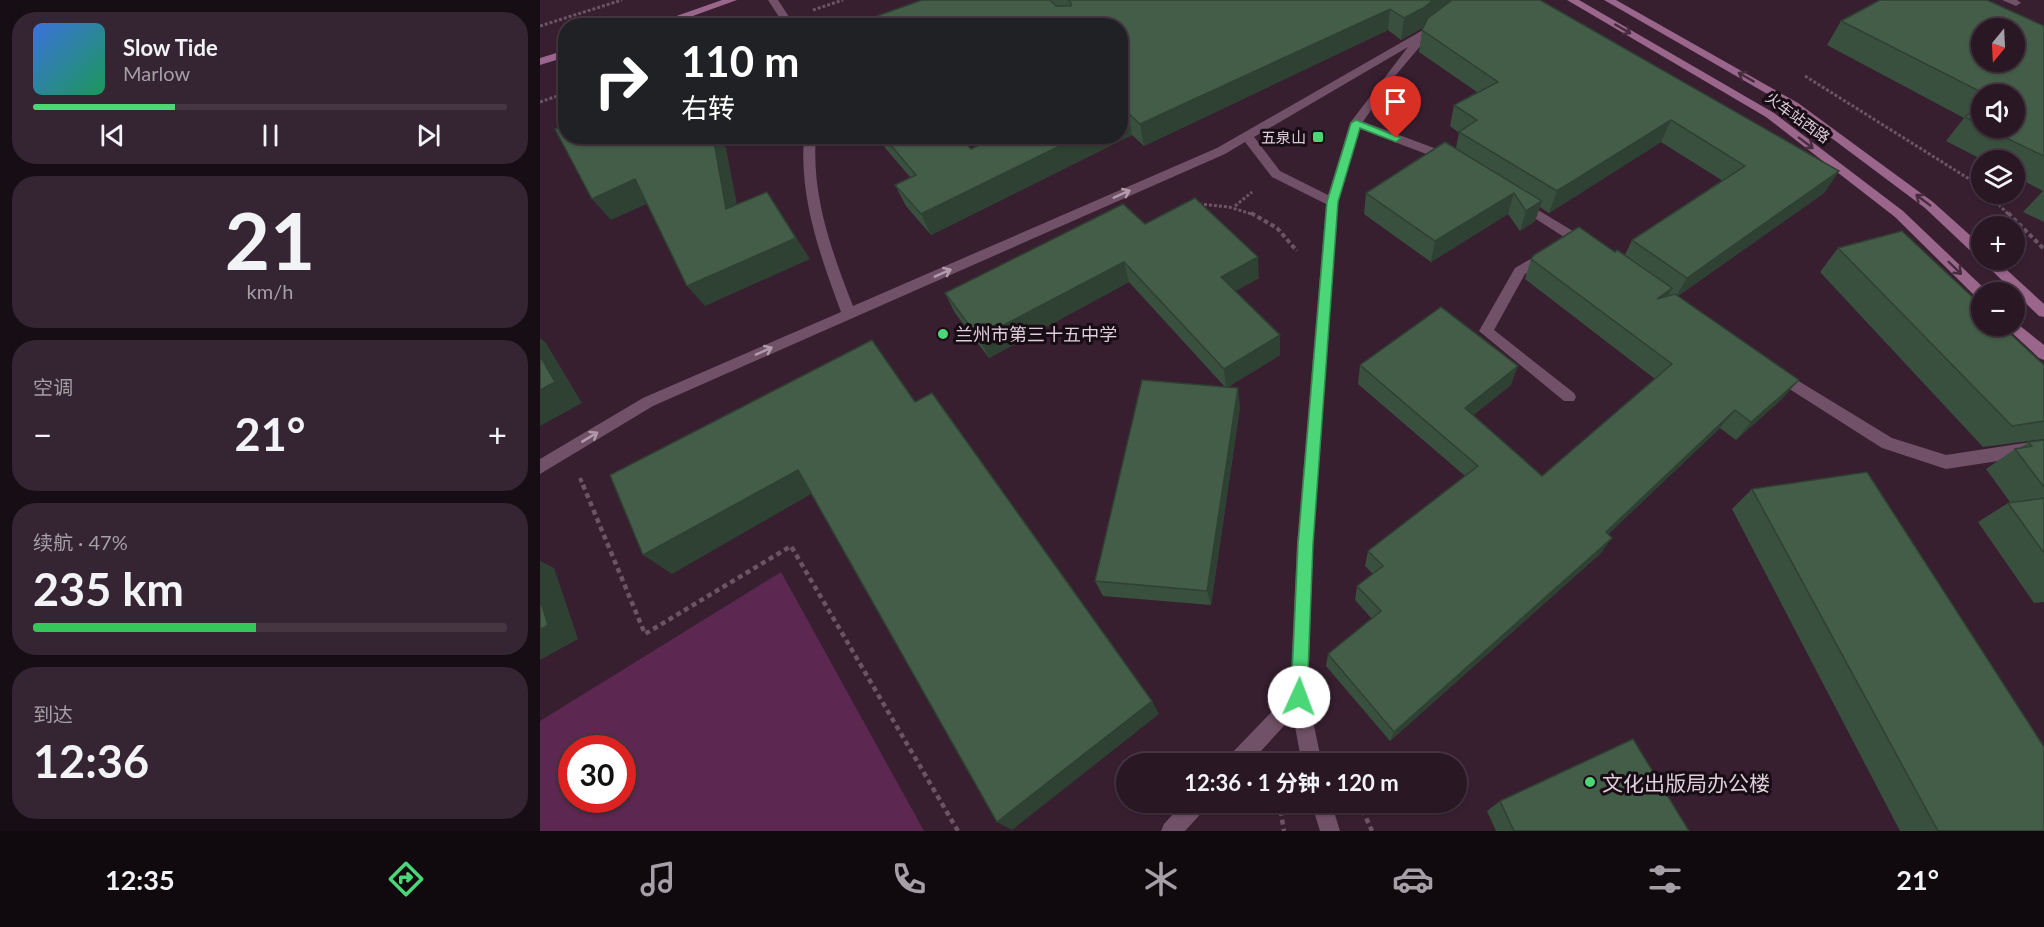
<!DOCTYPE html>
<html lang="zh">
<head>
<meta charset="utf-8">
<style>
	body { margin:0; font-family:Lato,"Noto Sans SC",sans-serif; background:#352431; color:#f1f3f6; height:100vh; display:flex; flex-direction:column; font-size:22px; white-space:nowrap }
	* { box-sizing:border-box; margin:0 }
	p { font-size:20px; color:#a59fa6 }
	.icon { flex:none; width:33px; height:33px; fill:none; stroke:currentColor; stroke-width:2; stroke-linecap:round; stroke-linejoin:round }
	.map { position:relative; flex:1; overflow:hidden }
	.sheet { display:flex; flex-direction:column; gap:12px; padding:12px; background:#170d14; width:540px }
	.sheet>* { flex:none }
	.hud { position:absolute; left:18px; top:18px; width:570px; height:126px; border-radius:24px; box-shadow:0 2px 4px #0004,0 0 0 2px #453641; background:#202124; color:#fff; overflow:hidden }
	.needle { width:39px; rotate:198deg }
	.buttons { position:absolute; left:1431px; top:18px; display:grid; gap:12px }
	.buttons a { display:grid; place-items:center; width:54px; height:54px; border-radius:50%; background:#291724; box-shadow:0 2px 4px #0004,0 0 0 2px #453641; font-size:30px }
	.speed { position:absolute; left:18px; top:735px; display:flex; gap:12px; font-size:30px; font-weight:700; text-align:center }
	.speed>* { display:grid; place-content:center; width:78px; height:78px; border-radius:50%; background:#291724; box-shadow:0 2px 4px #0004,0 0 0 2px #453641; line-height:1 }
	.speed .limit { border:9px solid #d22; background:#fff; color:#111 }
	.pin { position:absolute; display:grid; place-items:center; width:51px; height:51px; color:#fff; margin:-62px -26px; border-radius:50% 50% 50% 0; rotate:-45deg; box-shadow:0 0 6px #0007 }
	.pin .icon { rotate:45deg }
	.me { position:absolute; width:66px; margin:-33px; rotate:2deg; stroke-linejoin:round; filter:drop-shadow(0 0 4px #0008) }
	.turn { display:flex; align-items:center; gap:21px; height:126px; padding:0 24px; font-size:27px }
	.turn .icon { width:78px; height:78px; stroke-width:2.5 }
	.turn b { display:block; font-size:42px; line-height:51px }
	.big { font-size:45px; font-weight:700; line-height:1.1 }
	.sheet .widget { flex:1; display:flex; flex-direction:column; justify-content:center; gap:9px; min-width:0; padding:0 21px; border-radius:24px; background:#352431 }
	.sheet .dial { align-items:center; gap:0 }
	.dial b { font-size:78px; line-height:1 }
	.song { display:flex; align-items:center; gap:18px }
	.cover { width:72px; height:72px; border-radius:9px; background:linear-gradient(135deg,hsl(220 70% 55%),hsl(150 70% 35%)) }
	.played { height:6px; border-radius:3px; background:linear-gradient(90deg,#4bd677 30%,#453641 30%) }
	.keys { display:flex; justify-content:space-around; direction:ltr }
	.heat { display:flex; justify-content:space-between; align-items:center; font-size:33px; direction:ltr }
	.charge { height:9px; border-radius:4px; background:linear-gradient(90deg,#34c759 47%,#453641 0) }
	.trip { position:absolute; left:576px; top:753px; width:351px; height:60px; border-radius:30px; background:#291724; box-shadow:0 2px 4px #0004,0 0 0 2px #453641; font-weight:700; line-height:60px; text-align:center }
	.dock { display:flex; height:96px; justify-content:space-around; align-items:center; background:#10090e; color:#a59fa6 }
	.dock .icon { width:42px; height:42px }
	.dock .active { color:#4bd677 }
	.dock b { font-size:27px; color:#f1f3f6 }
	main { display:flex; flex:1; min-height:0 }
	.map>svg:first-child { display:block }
</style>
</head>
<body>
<main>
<section class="sheet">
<div class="widget">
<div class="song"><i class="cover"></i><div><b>Slow Tide</b><p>Marlow</p></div></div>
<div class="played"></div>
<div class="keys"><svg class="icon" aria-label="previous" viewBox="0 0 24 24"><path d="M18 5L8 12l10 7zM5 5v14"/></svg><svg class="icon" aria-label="pause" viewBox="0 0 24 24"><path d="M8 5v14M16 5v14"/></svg><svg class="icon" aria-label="next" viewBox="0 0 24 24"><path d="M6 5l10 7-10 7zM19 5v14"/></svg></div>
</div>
<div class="widget dial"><b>21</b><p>km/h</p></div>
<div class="widget"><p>空调</p>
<div class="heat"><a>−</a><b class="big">21°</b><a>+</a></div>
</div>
<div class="widget"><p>续航 · 47%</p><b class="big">235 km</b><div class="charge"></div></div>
<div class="widget"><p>到达</p><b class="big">12:36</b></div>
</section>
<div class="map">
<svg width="1504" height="831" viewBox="0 0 1504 831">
	<rect width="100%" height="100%" fill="#371f30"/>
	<path fill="#5c2750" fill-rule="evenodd" d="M241 572 384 831H0V721ZM82 748V800H32V748Z"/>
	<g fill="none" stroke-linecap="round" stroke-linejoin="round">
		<g stroke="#6b5565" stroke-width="3" stroke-dasharray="3 2" stroke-linecap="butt">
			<path d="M273 10 303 0"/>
			<path d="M0 26 82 0"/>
			<path d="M1265 76 1442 187"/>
			<path d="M0 102 26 93"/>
			<path d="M1448 194 1469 215"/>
			<path d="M659 204 689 207 715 215"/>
			<path d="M695 206 712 192"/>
		</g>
		<g stroke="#6b5565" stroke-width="4" stroke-dasharray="4.5 3" stroke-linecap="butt">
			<path d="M711 213 737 228 757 251"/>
			<path d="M1468 213 1504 249"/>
			<path d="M40 478 44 487"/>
		</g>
		<g stroke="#6b5565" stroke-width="4.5" stroke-dasharray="5 4" stroke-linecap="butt">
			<path d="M43 485 105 634 251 546 418 831"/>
			<path d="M739 802 744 831"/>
			<path d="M819 802 832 831"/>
		</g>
		<g fill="#715168" fill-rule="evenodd">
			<path d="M1462 0H1477L1481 3 1476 6Z"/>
			<path d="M816 119 913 155 915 158 909 162 905 161 812 126V120Z"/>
			<path d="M980 199 1051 242 1052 245 1051 248H1041L976 206 974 203Z"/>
			<path d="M1006 250 1011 252 1013 255 1011 258 985 274 954 330 1034 393 1036 397 1034 401H1024L939 331 975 268Z"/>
			<path d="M1237 368 1352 438 1406 455 1504 440V454L1406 469 1342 448 1232 378 1230 374 1232 370Z"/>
		</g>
		<g fill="#715168" fill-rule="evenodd">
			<path d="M228 0H238L255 26H245Z"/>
			<path d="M921 0H932L883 39V43L855 76 822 123 798 202 773 544 768 697 782 764H762L753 716 709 764H686L688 757 750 693 757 544 786 204 732 177 705 142 685 154 113 406 0 474V459L103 398 301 312C280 255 259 198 264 136H276C271 196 292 252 313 306L677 148 883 30ZM868 47 810 123 788 195 740 171 714 137Z"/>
			<path d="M644 802H668L665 809 645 831H621L624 824Z"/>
			<path d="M771 802H791L800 831H780Z"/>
		</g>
		<g fill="#9a668c" fill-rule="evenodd">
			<path d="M182 0H197L125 26H108Z"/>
			<path d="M1027 0H1039L1234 113 1363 211 1448 292H1442V299L1437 298 1355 217 1226 117Z"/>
			<path d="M1064 0H1076L1258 103 1393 202 1442 246V259L1437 257 1385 208 1250 107Z"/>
			<path d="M26 50V57L0 65V58Z"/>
			<path d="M1441 260H1456L1504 304V317L1499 316Z"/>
			<path d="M1474 321 1504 345V360L1499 358 1469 330 1467 326H1474Z"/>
		</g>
	</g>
	<g fill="#3a503e" fill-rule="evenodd">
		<path d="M510 0H1000L1299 171 1284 193 1138 296 1242 399 1196 440 1180 428 1068 534 1061 553 850 741 786 666 788 654 832 619 815 600 817 586 833 574 825 566 828 551 925 476 818 384 820 365 971 385 933 415 1002 476 1115 379 985 279 991 259 1075 252 1085 255 1092 240 1183 181 1121 142 1009 213 1000 207 995 221 980 231 968 214 891 262 824 214 826 193 916 148 919 133 910 126 914 105 937 92 879 52 882 30 884 27 861 40 848 30 604 146 592 135 391 235 366 206 355 185 370 177 335 136H419L431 149 580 136V26H309Z"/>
		<path d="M1301 21 1504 26V222L1483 212 1503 191 1474 176V160H1443L1406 141 1424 118 1287 45ZM1442 94H1474V128H1442Z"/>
		<path d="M605 224 719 278 695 291 740 335V355L688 387 700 407 671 605 563 596 555 581 685 387 589 282 449 358 415 313 405 293Z"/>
		<path d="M1298 248 1504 365V439L1443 447 1280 272Z"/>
		<path d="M1504 440V602L1494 603 1438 522 1468 503 1470 502 1446 469 1475 449 1480 448 1488 442Z"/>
		<path d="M1212 489 1504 831H1360L1192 509Z"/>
		<path d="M960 801 1149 831H956L947 811Z"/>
	</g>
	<g fill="#2f4132">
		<path d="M893 0H917L882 28 861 40 864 18Z"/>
		<path d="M850 9 848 30 604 146 600 124Z"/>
		<path d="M588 113 592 135 391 235 381 214 540 136H580V117Z"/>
		<path d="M1131 120 1121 142 1009 213 1017 191Z"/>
		<path d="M173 136H188L184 138 202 230 186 209Z"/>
		<path d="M1299 171 1284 193 1135 298 1147 278Z"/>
		<path d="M95 179 113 201 71 220 52 199Z"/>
		<path d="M227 192 270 259 165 306 147 286Z"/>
		<path d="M974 193 968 214 891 262 895 241Z"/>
		<path d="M1002 201 995 221 980 231 986 211Z"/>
		<path d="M718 257 719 278 683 298 681 277Z"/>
		<path d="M584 262 589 282 449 358 439 338Z"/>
		<path d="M1132 288 1121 308 1117 299Z"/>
		<path d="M740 335V355L686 388 684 369Z"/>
		<path d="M0 338 6 343 42 403 0 426Z"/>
		<path d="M978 366 971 385 920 426 925 408Z"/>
		<path d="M1259 380 1242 399 1196 440 1211 422Z"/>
		<path d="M698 388 700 407 671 605 667 591Z"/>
		<path d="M1195 410 1180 428 1054 548 1066 532Z"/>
		<path d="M258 470 278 490 132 574 103 555Z"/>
		<path d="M1072 538 1061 553 850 741 854 732Z"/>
		<path d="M0 561 14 568 38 639 0 660Z"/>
		<path d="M612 701 619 714 472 830 457 822Z"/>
	</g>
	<g fill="#435d48" stroke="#2f4132" stroke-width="1.5" fill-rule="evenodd">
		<path d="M382 0H510L516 6H531V3L528 0H893L885 7 864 18 850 9 600 124 588 113 580 117V26H309Z"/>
		<path d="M912 0H1000L1299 171 1147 278 1092 240 1205 166 1131 120 1017 191 919 132 937 120 914 105 958 82 882 30 888 18Z"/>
		<path d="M1340 0H1447L1504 26V156L1445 128H1474V94H1445L1301 21ZM1442 28H1474V62H1442Z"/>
		<path d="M1442 104V126L1425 117Z"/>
		<path d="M26 126V136H173L186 209 227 192 256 238 147 286 95 179 52 199 15 129Z"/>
		<path d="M343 136H419L431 149 458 136H540L381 214 355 185 376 175Z"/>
		<path d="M905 142 1002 201 986 211 974 193 895 241 826 193Z"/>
		<path d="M655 198 718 257 681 277 740 335 684 369 584 262 439 338 405 293 583 204 605 224Z"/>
		<path d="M1039 227 1075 252 1077 250 1132 288 1117 299 1135 294 1259 380 1211 422 1195 410 1066 532 1072 538 854 732 788 654 841 611 817 586 843 566 828 551 938 466 820 365 901 307 978 366 925 408 1002 476 1132 364 991 259 994 255Z"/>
		<path d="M1362 231 1442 306V326H1462L1504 365V421L1472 426 1298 248Z"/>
		<path d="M332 340 375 402 392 393 612 701 457 822 258 470 103 555 70 475Z"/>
		<path d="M0 356 15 382 0 390Z"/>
		<path d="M602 380 698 388 667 591 555 581Z"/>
		<path d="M1504 440V487L1475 449 1492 446 1488 442Z"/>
		<path d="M1327 472 1504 747V831H1398L1212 489Z"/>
		<path d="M1504 498V553L1468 503Z"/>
		<path d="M0 599 8 625 0 630Z"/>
		<path d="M1093 739 1149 831H974L960 801Z"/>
	</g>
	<defs><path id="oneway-shaft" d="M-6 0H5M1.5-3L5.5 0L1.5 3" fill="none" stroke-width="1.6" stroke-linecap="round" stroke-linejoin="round" transform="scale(1.5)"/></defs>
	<g stroke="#462c3f">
		<use href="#oneway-shaft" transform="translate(1083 29) rotate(30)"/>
		<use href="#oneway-shaft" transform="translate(1206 77) rotate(-150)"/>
		<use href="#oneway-shaft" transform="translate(1266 143) rotate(37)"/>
		<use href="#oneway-shaft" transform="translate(1383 200) rotate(-143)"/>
		<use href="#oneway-shaft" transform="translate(1415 268) rotate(44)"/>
	</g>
	<g stroke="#b29cac">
		<use href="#oneway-shaft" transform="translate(582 194) rotate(-24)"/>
		<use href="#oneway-shaft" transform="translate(403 273) rotate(-24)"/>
		<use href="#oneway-shaft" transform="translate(224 351) rotate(-24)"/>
		<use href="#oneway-shaft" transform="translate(50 437) rotate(-31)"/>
	</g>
	<path fill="#4bd677" stroke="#318b4d" stroke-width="1.5" d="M816 120 861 138 856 142 820 128 798 202 773 544 767 697 765 703 759 705 753 703 751 697 758 544 787 202 811 123Z"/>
	<g fill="#4bd677" stroke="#180d15" stroke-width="2">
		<rect x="772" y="131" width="12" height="12" rx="3"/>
		<circle cx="403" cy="334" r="6"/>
		<circle cx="1050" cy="782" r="6"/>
	</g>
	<g text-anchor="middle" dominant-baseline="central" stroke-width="6" stroke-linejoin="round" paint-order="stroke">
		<g font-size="15" fill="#deced9" stroke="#180d15">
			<text transform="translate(1258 117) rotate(36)">火车站西路</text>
		</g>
		<g font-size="15" fill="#deced9" stroke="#180d15" text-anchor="end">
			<text x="766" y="137">五泉山</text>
		</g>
		<g font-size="18" fill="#deced9" stroke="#180d15" text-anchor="start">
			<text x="415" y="334">兰州市第三十五中学</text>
		</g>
		<g font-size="21" fill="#deced9" stroke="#180d15" text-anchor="start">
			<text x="1062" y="782">文化出版局办公楼</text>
		</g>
	</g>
</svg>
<div class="buttons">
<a><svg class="needle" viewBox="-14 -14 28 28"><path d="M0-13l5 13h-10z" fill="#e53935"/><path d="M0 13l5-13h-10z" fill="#a59fa6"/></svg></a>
<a><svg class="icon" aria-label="sound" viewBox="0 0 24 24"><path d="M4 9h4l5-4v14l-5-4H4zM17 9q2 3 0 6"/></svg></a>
<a><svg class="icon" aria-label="layers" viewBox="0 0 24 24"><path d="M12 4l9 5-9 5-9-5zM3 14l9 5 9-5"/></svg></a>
<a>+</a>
<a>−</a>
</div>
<div class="speed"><div class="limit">30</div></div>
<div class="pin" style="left:856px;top:138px;background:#d93025"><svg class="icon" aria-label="arrive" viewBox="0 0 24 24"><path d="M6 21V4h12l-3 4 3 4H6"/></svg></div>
<svg class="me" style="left:759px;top:697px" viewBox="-20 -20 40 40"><circle r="19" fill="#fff"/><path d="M0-13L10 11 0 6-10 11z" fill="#4bd677"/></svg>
<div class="trip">12:36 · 1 分钟 · 120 m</div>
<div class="hud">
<div class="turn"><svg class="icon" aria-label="right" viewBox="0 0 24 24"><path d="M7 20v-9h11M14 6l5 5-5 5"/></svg><div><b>110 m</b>右转</div></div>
</div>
</div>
</main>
<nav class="dock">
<b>12:35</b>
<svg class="icon active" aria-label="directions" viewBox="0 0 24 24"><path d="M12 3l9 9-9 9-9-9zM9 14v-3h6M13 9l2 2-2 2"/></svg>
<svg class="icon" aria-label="music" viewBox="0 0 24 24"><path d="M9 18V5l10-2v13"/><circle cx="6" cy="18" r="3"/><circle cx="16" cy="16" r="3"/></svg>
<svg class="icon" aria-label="phone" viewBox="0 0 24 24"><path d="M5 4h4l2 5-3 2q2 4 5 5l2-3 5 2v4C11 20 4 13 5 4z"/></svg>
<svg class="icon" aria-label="climate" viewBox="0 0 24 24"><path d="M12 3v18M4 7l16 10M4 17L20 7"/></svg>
<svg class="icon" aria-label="car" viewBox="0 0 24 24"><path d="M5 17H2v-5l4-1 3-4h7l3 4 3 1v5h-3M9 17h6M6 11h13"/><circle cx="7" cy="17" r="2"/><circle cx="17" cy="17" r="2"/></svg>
<svg class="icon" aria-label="filters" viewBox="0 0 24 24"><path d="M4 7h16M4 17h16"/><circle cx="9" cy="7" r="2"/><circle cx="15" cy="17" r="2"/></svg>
<b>21°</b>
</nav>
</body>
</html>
